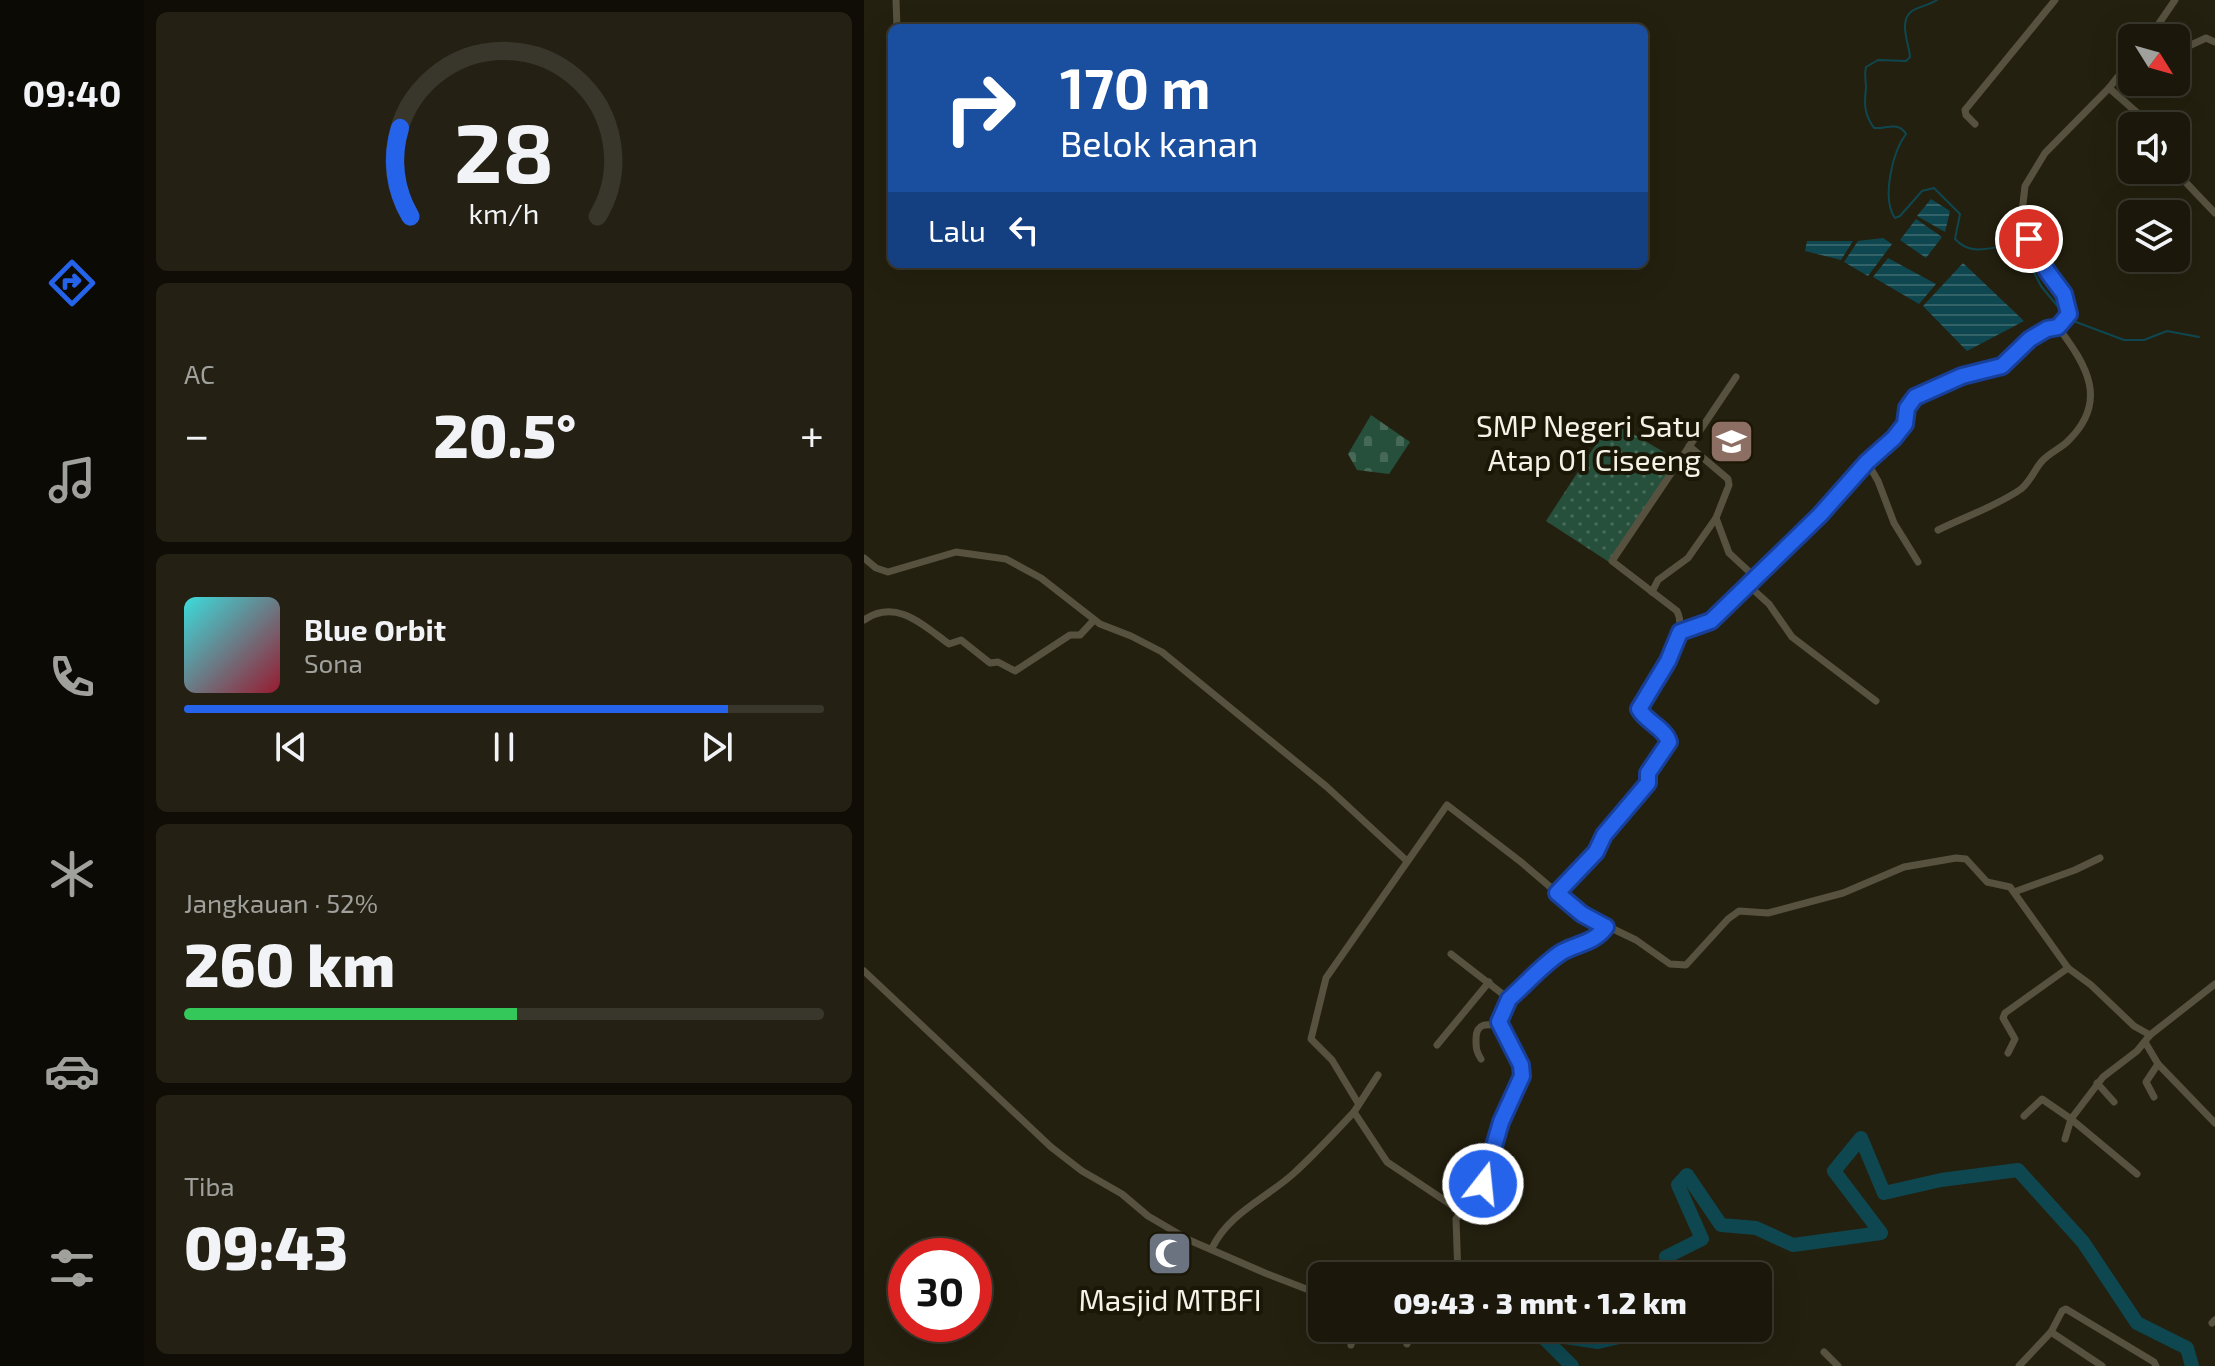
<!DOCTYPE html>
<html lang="id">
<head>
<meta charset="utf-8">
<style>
	body { margin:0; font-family:"Exo 2",sans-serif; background:#242114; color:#f1f3f6; height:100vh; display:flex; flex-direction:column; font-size:30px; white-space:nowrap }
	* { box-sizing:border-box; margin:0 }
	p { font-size:26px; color:#a0a09d }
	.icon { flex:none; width:44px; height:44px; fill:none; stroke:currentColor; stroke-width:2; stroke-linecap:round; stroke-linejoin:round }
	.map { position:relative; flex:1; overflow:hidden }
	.drawer { display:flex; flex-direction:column; gap:12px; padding:12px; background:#0f0d06; width:720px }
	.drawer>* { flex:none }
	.top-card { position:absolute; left:24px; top:24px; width:760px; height:244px; border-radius:12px; box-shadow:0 8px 32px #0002,0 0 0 2px #39372c; background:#1a4fa0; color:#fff; overflow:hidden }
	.needle { width:52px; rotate:127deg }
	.fabs { position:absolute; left:1254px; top:24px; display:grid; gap:16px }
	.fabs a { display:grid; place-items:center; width:72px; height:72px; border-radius:12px; background:#1b180b; box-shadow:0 8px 32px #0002,0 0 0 2px #39372c; font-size:40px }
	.speed { position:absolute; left:24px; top:1238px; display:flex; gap:16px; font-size:40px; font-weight:700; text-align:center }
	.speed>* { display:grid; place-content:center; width:104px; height:104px; border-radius:50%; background:#1b180b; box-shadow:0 8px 32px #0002,0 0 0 2px #39372c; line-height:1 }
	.speed .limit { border:12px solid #d22; background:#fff; color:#111 }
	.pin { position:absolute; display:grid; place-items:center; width:68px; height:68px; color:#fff; margin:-34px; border:4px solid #fff; border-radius:50%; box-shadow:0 2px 8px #0007 }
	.me { position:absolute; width:88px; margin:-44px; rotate:16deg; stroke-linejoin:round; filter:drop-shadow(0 0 6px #0008) }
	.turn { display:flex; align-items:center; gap:28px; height:168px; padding:0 40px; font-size:36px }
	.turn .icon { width:104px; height:104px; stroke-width:2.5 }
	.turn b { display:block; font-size:56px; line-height:68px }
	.then { display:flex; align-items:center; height:76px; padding:0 40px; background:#0003; gap:16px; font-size:30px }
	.big { font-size:60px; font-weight:800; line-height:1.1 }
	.drawer .widget { flex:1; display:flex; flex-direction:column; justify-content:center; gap:12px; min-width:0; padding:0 28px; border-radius:12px; background:#242114 }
	.drawer .dial { align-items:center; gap:0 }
	.dial svg { height:208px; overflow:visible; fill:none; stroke:#39372c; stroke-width:7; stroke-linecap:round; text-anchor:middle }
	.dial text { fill:#f1f3f6; stroke:none }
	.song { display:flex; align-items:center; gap:24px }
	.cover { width:96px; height:96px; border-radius:12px; background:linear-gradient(135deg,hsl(180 70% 55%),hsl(350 70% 35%)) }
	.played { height:8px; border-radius:4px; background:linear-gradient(90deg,#2563eb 85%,#39372c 85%) }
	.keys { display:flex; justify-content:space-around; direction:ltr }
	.heat { display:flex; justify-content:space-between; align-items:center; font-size:44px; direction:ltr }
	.charge { height:12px; border-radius:6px; background:linear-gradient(90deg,#34c759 52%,#39372c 0) }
	.trip { position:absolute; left:444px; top:1262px; width:464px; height:80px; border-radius:12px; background:#1b180b; box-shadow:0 8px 32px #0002,0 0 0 2px #39372c; font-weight:800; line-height:80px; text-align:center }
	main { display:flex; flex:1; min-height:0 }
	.menu { display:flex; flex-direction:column; width:144px; justify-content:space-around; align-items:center; background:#0b0a04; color:#a0a09d }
	.menu .icon { width:56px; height:56px }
	.menu .on { color:#2563eb }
	.menu b { font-size:36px; color:#f1f3f6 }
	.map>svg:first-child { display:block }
</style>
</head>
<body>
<main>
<nav class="menu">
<b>09:40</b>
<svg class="icon on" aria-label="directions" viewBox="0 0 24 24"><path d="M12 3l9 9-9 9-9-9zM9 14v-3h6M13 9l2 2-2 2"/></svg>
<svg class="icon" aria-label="music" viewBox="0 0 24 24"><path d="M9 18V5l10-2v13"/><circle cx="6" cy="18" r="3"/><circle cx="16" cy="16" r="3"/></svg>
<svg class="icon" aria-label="phone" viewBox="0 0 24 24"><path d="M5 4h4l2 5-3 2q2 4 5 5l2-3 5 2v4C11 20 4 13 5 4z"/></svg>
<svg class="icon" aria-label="climate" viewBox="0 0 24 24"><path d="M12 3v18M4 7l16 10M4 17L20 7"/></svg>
<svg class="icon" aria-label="car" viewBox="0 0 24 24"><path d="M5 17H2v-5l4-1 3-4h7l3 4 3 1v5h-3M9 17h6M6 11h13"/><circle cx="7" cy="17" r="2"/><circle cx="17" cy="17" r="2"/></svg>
<svg class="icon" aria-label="filters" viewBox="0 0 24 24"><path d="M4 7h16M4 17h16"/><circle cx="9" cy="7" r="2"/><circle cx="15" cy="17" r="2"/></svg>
</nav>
<section class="drawer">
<div class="widget dial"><svg viewBox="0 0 100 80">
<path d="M14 69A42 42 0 1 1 86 69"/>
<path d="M14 69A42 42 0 0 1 10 35" stroke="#2563eb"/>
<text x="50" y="56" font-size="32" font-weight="700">28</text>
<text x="50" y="72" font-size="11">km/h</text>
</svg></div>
<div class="widget"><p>AC</p>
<div class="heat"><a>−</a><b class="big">20.5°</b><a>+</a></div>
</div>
<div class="widget">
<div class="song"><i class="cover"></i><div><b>Blue Orbit</b><p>Sona</p></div></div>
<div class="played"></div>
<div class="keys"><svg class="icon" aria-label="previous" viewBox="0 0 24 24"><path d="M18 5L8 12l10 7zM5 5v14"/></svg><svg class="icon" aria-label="pause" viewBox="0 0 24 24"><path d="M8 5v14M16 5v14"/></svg><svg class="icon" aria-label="next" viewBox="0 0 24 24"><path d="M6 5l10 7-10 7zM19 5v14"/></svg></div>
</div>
<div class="widget"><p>Jangkauan · 52%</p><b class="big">260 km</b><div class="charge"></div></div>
<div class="widget"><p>Tiba</p><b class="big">09:43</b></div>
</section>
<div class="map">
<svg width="1351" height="1366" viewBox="0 0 1351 1366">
	<defs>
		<pattern id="grass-dots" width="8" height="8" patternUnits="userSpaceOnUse" patternTransform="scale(2)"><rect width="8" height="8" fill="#27503c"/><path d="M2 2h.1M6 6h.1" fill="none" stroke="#476a58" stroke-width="1.8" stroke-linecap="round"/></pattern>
		<pattern id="cemetery-stones" width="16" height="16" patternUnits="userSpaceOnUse" patternTransform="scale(2)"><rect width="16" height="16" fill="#27503c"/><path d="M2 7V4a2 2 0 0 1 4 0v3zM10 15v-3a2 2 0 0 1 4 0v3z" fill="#476a58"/></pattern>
		<pattern id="water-rules" width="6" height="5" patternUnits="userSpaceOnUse" patternTransform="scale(2)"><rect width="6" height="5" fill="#0f4750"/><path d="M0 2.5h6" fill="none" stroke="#336269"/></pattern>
	</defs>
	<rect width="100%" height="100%" fill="#24200f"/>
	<path fill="url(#grass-dots)" d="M747 421 815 461 745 562 682 521Z"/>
	<path fill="url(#cemetery-stones)" d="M507 415 546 442 525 474 493 470 484 454Z"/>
	<g fill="url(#water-rules)">
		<path d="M1067 199 1086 211 1081 232 1053 216Z"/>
		<path d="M1052 219 1078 237 1062 258 1036 240Z"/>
		<path d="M1019 238 1028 244 1004 276 980 262 994 241Z"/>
		<path d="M943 241H989L977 260 941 251Z"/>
		<path d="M1024 258 1072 284 1055 304 1009 277Z"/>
		<path d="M1099 263 1160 321 1103 351 1059 306Z"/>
	</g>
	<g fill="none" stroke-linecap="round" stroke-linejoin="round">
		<g stroke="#0f4750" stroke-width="2">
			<path d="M1073 0C1066 5 1056 6 1048 11 1034 21 1045 43 1046 57L1042 61 1014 60 1002 67C1000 75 1002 80 1002 88 1000 103 1000 114 1010 128 1023 129 1034 121 1042 134 1029 151 1017 198 1031 218L1036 216 1058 191 1070 188 1096 214 1091 239C1112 261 1131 240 1158 249L1177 286 1200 314"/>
			<path d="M1204 319 1260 340H1280L1303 331 1335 337"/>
		</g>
		<g stroke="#0f4750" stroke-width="14">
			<path d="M805 1276 802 1257 838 1239 814 1185 823 1175 857 1225 892 1228 929 1245 1017 1233 970 1171 997 1138 1020 1193 1077 1180 1154 1170 1219 1242 1273 1323 1323 1348 1328 1366"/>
			<path d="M708 1366 675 1333 734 1342 794 1328"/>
		</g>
		<g stroke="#57523f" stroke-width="7">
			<path d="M32 0 33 28"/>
			<path d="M1285 38 1311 0"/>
			<path d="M1312 52 1342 38 1351 42"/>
			<path d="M1245 88 1278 117 1273 126"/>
			<path d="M1111 124 1102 115 1101 110 1191 0"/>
			<path d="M1268 133V137"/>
			<path d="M1310 170 1351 213"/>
			<path d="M825 446 864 479 865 485 852 518 865 553 892 578"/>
			<path d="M1003 462 1014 481 1030 523 1054 562"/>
			<path d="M1074 530C1100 517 1133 506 1157 489 1167 481 1171 468 1179 460 1187 452 1197 448 1204 441 1245 401 1223 366 1194 327"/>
			<path d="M0 558 12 568 24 572 92 552 142 559 177 578 236 624 267 636 298 652 463 787 543 861"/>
			<path d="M884 585 905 604 928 637 1012 701"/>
			<path d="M788 592 794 580 824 558 852 518"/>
			<path d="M0 620C32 598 59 625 85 644L97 640 126 663 134 662 151 671 206 635H216L230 620"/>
			<path d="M816 632 847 621 956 515 999 467 1030 438 1041 424 1043 408 1051 397 1098 376 1138 366 1166 339 1178 331 1196 325 1205 314 1204 306 1157 221 1161 186 1181 153 1245 88 1268 59"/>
			<path d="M1150 892 1211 870 1236 858"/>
			<path d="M693 893 732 852 740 835 784 783V773L805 742C801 728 782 722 775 709 788 685 827 639 813 611L748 561 872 377"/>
			<path d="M587 954 645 999"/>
			<path d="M0 971 187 1147 218 1171 258 1194 284 1216 325 1240 401 1273 458 1295"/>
			<path d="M1281 1042 1294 1064 1282 1082 1290 1097"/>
			<path d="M573 1045 625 982"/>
			<path d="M1144 1053 1151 1039 1139 1018 1141 1013 1204 968"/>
			<path d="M617 1059C612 1051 612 1048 612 1039 612 1022 623 1024 636 1026"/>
			<path d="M1294 1064 1351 1123"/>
			<path d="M514 1075 490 1112 523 1162 598 1212"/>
			<path d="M1233 1083 1250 1102"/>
			<path d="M494 1103 468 1060 447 1039 462 978 583 805 657 862 718 914 772 940 806 964 822 965 864 919 875 911 904 913 979 893 1040 867 1092 858 1102 859 1123 882 1146 887 1204 968 1227 985 1270 1026 1286 1035"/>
			<path d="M1160 1116 1178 1099 1207 1119 1239 1077 1273 1051 1286 1035 1351 984"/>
			<path d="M1201 1139 1207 1119 1273 1174"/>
			<path d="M348 1248C365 1213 401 1199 429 1174 451 1154 470 1133 490 1112"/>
			<path d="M594 1276 592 1219 619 1184 637 1122 658 1076 657 1065 635 1022 645 999 698 953 725 942 742 927"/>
			<path d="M1348 1323 1351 1320"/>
			<path d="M1187 1332 1238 1366"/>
			<path d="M543 1344 548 1328"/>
			<path d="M487 1345 491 1328"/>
			<path d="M960 1352 974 1366"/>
			<path d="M1155 1366 1187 1332 1198 1311 1202 1309 1290 1362 1292 1366"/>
		</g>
	</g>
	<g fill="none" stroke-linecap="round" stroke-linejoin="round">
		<defs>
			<path id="route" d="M619 1184 637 1122 658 1076 657 1065 635 1022 645 999C662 984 679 964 698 952 715 943 730 943 742 927L718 914 693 893 732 852 740 835 784 783V773L805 742C801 728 782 722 775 709L804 661 816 632 847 621 956 515 1003 462 1030 438 1041 424 1043 408 1051 397 1098 376 1138 366 1166 339 1183 329 1194 327 1205 314 1200 294 1183 271 1165 239"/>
		</defs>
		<use href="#route" stroke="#184099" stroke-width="20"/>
		<use href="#route" stroke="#2563eb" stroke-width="14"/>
	</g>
	<defs>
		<symbol id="school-square" viewBox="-11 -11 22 22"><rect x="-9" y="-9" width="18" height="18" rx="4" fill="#8d6e63" stroke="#1b1706"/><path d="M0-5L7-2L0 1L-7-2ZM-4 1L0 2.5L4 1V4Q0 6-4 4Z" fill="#fff"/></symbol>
		<symbol id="mosque-square" viewBox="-11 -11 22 22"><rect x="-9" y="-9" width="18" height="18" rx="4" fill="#6b7280" stroke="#1b1706"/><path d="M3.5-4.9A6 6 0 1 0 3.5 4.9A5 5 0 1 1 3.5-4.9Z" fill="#fff"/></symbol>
	</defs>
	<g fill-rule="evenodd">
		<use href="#school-square" x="842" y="416" width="51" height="51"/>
		<use href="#mosque-square" x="280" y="1228" width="51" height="51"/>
	</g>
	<g text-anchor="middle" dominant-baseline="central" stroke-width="8" stroke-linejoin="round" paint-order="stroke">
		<g font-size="30" fill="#f5f3e7" stroke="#1b1706" text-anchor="end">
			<text x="837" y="425">SMP Negeri Satu<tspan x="837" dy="34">Atap 01 Ciseeng</tspan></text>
			<text x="306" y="1299" text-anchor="middle">Masjid MTBFI</text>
		</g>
	</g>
</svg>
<div class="fabs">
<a><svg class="needle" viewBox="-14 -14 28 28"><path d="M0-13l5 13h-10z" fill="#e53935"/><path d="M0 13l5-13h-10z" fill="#a0a09d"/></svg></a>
<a><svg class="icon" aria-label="sound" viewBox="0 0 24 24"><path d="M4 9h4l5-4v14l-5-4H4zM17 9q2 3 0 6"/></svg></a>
<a><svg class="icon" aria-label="layers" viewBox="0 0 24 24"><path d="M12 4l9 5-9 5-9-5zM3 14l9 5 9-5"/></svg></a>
</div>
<div class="speed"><div class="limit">30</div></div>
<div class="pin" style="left:1165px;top:239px;background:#d93025"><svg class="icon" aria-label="arrive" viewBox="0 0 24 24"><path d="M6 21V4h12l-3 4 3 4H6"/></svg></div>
<svg class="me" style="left:619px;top:1184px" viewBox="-20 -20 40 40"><circle r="17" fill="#2563eb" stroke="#fff" stroke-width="3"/><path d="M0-11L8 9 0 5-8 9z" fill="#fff"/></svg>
<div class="trip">09:43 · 3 mnt · 1.2 km</div>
<div class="top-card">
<div class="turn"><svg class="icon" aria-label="right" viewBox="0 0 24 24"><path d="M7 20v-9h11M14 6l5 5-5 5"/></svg><div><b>170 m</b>Belok kanan</div></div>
<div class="then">Lalu<svg class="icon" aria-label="left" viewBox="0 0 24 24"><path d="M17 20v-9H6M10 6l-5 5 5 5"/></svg></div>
</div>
</div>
</main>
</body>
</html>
